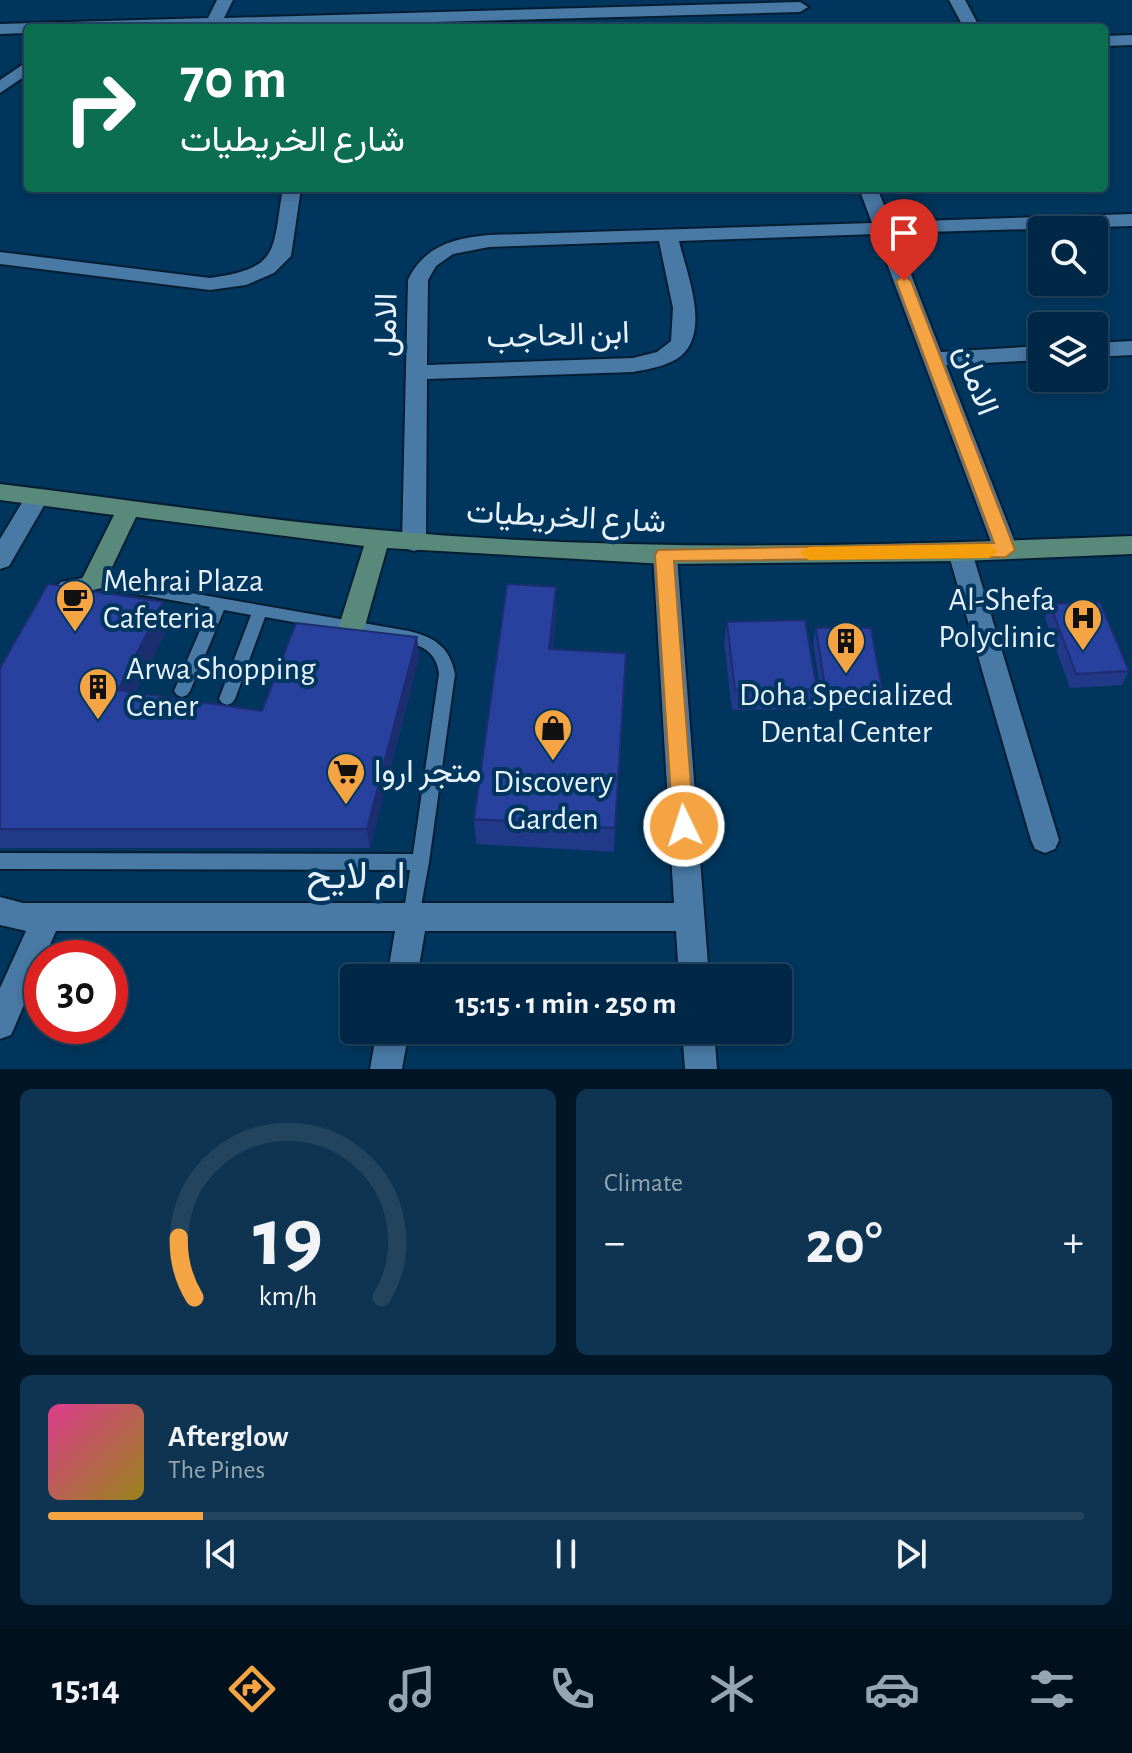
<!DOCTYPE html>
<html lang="en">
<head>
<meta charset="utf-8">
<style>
	body { margin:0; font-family:"Alegreya Sans",Vazirmatn,sans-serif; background:#0e3451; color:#f1f3f6; height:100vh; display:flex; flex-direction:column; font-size:30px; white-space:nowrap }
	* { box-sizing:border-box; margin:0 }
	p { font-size:26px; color:#95a6b3 }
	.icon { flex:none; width:44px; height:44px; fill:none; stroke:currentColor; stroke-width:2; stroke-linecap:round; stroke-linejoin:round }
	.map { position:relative; height:1069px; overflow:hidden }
	.sheet { display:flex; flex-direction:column; gap:20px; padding:20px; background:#001626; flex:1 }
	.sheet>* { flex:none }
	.banner { position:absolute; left:24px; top:24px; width:1084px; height:168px; border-radius:8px; box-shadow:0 4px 12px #0003,0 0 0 2px #22445f; background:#0b6e4f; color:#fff; overflow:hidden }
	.buttons { position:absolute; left:1028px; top:216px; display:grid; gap:16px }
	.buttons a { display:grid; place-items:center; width:80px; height:80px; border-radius:8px; background:#002846; box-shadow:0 4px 12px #0003,0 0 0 2px #22445f; font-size:40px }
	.speed { position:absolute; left:24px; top:940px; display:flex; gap:16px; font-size:40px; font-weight:700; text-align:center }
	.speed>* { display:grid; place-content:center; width:104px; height:104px; border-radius:50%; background:#002846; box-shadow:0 4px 12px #0003,0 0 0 2px #22445f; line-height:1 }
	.speed .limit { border:12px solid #d22; background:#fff; color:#111 }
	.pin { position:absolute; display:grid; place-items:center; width:68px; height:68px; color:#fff; margin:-82px -34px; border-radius:50% 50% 50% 0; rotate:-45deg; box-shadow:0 0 8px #0007 }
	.pin .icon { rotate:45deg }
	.me { position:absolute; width:88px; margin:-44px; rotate:356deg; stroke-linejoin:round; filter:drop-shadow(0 0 6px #0008) }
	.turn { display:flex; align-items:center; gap:28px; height:168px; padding:0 24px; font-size:36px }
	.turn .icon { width:104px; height:104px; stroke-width:2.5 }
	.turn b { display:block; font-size:56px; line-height:68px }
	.big { font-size:60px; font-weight:700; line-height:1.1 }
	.sheet .card { flex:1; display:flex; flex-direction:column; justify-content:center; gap:12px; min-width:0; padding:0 28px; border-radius:12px; background:#0e3451 }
	.sheet .dial { align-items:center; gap:0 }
	.dial svg { height:208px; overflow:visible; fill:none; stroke:#22445f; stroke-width:7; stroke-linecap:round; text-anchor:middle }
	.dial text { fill:#f1f3f6; stroke:none }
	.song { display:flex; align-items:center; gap:24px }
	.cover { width:96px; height:96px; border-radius:12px; background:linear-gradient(135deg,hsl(330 70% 55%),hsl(50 70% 35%)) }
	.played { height:8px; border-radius:4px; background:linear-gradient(90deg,#f4a443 15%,#22445f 15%) }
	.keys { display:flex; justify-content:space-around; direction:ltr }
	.heat { display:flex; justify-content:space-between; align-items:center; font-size:44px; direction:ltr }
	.sheet .tiles { flex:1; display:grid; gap:20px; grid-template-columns:1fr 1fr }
	.card:last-child { grid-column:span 2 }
	.trip { position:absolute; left:340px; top:964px; width:452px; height:80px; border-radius:8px; background:#002846; box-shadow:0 4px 12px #0003,0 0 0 2px #22445f; font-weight:700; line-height:80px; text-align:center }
	.tabs { display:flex; height:128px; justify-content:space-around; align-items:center; background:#00101c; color:#95a6b3 }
	.tabs .icon { width:56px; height:56px }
	.tabs .current { color:#f4a443 }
	.tabs b { font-size:36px; color:#f1f3f6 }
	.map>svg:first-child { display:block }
</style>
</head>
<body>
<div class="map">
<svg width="1132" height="1069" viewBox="0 0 1132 1069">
	<rect width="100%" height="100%" fill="#00365d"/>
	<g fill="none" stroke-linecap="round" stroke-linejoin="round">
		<defs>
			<path id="lane" d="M93 576 409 631C434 637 450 647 455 674L429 862 418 923 412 925 406 923 403 917 410 870 0 869V853L413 854 439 674C437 656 427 647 409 643L265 617 235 699 232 703 227 705 222 703 219 699 251 615 224 610 190 691 187 695 182 697 177 695 174 691 210 607 93 586 70 591 52 604 47 602 45 598 61 582Z"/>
			<g id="street">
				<path d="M217 0H233L224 18 800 2 808 7 800 12 211 28H28V33L0 34V24L208 18Z"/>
				<path d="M949 0H965L980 28H964Z"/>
				<path d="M1132 35V45L1104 46V36Z"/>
				<path d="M28 61V74L0 93V80Z"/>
				<path d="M283 188H301L291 256 274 273 246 285 210 290 0 264V252L210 278C281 268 272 251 283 188Z"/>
				<path d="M859 188H877L891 222 1132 214V226L895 233 941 352 1042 346V360L946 365 1018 550 1015 556 1006 559 997 556 994 550 876 234 679 241C686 272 711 330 681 356 668 366 649 369 633 372L427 379 426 542 423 548 414 551 405 548 402 542 408 280C424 246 454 238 489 235L872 223ZM659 241 673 308 671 341 657 352 633 358 427 365 428 280 436 266 453 254 489 247Z"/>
				<path d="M1132 341V355L1094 357V343Z"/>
				<path d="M37 489 45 491 49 497 9 566 0 569V539L29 491Z"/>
				<path d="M960 543 969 546 972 552 1059 840 1055 849 1045 853 1035 849 1031 840 948 552 951 546Z"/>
				<path d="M665 546 674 549 677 555 709 978H679L676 931H425L417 978H387L395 931H56L11 1035 0 1039V988L26 931 0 925V897L23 903H674L653 555 656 549Z"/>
				<path d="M377 1030H409L402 1069H370Z"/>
				<path d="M682 1030H714L717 1069H685Z"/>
			</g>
			<path id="secondary" d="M0 484C126 499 252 519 378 530 628 553 881 546 1132 536V554L960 561 665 564 387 548 365 626 361 633 352 636 343 633 339 626 364 546 136 517 102 588 93 590 84 588 81 581 114 515 0 500Z"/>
		</defs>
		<use href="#lane" stroke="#041d32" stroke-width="4"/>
		<use href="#street" stroke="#041d32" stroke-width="4"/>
		<use href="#secondary" stroke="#041d32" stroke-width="4"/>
		<use href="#lane" fill="#4979a5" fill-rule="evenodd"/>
		<use href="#street" fill="#4979a5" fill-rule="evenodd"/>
		<use href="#secondary" fill="#59897b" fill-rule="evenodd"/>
	</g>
	<g fill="#223888">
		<path d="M1050 604 1129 671 1122 685 1070 688 1045 618Z"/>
		<path d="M556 614 553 649 626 653 614 852 476 844 474 819Z"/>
		<path d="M727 622 817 689 813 709 732 710 724 642Z"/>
		<path d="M170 623 135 693 262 711 417 637 419 658 370 848H0V668Z"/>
		<path d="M816 628 883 694 879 708H823L813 642Z"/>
	</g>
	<g fill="#1c2e6f">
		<path d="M556 587V614L550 675 549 649Z"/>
		<path d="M163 602 170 623 126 711 118 690Z"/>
		<path d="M417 637 419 658 370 848 367 829Z"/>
	</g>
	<g fill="#28419e" stroke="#1c2e6f" stroke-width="2">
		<path d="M48 584 163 602 118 690 262 711 296 623 417 637 367 829H0V668Z"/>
		<path d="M507 584 556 587 549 649 626 653 615 828 474 819Z"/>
		<path d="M1100 602 1129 671 1076 674 1050 604Z"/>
		<path d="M805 620 817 689 735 690 727 622Z"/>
		<path d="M816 628H871L883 694H826Z"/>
	</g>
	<path fill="#f4a443" stroke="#9f6b2c" stroke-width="2" d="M904 276 911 281 1015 550 1006 557 674 561 694 826 691 833 684 836 676 833 673 826 655 555 658 550 994 543 896 281Z"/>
	<path fill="#f59e0b" d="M989 544 998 551 989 558 809 560 799 553 809 547Z"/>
	<defs>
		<symbol id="cafe-pin" viewBox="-11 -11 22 30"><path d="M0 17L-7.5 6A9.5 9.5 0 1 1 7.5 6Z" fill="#f4a443" stroke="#00365d"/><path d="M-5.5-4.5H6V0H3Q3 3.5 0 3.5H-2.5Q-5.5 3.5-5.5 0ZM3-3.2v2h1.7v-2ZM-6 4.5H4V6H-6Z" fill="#111"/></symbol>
		<symbol id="hospital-pin" viewBox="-11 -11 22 30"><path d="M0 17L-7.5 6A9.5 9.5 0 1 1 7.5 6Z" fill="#f4a443" stroke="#00365d"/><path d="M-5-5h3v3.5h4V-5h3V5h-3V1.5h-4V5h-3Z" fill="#111"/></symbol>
		<symbol id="building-pin" viewBox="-11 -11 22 30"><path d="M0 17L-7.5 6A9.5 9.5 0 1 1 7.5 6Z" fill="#f4a443" stroke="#00365d"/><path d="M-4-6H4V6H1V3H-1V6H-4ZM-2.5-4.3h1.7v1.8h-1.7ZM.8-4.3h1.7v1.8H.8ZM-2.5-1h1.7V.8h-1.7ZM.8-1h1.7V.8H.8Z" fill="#111"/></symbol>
		<symbol id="shop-pin" viewBox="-11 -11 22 30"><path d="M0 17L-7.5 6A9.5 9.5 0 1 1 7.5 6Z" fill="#f4a443" stroke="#00365d"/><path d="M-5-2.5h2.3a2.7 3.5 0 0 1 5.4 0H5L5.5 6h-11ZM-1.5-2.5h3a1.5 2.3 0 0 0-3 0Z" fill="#111"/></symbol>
		<symbol id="supermarket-pin" viewBox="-11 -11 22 30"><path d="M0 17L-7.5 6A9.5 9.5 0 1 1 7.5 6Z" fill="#f4a443" stroke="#00365d"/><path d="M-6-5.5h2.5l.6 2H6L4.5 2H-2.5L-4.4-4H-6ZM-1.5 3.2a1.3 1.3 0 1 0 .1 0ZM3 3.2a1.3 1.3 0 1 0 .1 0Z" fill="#111"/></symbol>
	</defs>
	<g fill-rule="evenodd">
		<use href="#cafe-pin" x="53" y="577" width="44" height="60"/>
		<use href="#hospital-pin" x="1061" y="596" width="44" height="60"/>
		<use href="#building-pin" x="824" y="619" width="44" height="60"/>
		<use href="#building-pin" x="76" y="665" width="44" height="60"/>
		<use href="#shop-pin" x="531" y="706" width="44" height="60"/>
		<use href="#supermarket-pin" x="324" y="750" width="44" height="60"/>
	</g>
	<g text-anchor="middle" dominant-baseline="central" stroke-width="8" stroke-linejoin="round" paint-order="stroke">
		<g font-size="32" fill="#e7f1fb" stroke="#00365d">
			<text transform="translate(386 325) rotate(-89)">الامل</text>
			<text transform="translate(558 335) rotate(-2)">ابن الحاجب</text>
			<text transform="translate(976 380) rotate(69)">الامان</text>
			<text transform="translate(566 517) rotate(3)">شارع الخريطيات</text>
		</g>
		<g font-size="32" fill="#e7f1fb" stroke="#00365d" text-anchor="start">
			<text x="103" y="581">Mehrai Plaza<tspan x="103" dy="37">Cafeteria</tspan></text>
			<text x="1055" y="600" text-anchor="end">Al-Shefa<tspan x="1055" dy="37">Polyclinic</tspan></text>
			<text x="126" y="669">Arwa Shopping<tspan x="126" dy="37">Cener</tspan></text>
			<text x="846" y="695" text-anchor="middle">Doha Specialized<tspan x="846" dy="37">Dental Center</tspan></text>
			<text x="374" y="772">متجر اروا</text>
			<text x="553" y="782" text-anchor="middle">Discovery<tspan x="553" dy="37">Garden</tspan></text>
		</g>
		<g font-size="38" fill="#e7f1fb" stroke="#00365d">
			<text x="356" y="877">ام لايح</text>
		</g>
	</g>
</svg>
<div class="buttons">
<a><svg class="icon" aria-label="search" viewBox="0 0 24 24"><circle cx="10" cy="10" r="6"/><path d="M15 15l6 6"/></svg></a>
<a><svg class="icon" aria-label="layers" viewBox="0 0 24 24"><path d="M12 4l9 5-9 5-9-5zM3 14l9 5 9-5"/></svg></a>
</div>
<div class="speed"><div class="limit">30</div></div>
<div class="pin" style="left:904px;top:281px;background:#d93025"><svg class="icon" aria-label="arrive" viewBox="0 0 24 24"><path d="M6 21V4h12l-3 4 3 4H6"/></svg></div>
<svg class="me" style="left:684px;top:826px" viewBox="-20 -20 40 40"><circle r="17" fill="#f4a443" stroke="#fff" stroke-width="3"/><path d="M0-11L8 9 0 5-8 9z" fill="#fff"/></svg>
<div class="trip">15:15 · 1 min · 250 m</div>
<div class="banner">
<div class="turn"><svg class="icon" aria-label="right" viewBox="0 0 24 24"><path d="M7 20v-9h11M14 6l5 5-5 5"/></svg><div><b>70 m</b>شارع الخريطيات</div></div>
</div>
</div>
<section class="sheet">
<div class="tiles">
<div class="card dial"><svg viewBox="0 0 100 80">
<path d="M14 69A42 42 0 1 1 86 69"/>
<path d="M14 69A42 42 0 0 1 8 46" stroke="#f4a443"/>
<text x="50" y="56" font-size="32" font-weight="700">19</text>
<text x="50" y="72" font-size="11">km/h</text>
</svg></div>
<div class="card"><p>Climate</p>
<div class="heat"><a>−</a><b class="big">20°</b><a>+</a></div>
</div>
<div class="card">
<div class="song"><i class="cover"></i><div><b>Afterglow</b><p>The Pines</p></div></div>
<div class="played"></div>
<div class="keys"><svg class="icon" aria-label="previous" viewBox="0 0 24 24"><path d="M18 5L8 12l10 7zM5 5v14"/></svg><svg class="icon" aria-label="pause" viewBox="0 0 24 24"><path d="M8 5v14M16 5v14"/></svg><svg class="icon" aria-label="next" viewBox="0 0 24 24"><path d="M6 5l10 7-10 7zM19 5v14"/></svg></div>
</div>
</div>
</section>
<nav class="tabs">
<b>15:14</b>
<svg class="icon current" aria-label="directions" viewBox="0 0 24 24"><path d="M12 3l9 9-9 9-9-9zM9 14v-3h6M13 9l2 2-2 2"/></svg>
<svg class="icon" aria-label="music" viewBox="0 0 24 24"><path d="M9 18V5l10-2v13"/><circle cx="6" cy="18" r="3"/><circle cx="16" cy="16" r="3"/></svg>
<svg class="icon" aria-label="phone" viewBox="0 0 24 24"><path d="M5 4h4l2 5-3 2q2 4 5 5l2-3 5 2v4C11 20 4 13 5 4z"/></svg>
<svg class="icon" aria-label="climate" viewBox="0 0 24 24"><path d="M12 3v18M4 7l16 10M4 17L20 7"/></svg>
<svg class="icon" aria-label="car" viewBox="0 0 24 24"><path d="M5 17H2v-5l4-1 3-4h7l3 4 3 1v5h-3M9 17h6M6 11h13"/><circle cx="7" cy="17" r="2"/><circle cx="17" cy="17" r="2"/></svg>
<svg class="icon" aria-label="filters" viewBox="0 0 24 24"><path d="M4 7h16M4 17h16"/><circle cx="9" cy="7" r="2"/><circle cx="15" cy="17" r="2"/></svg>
</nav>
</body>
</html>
